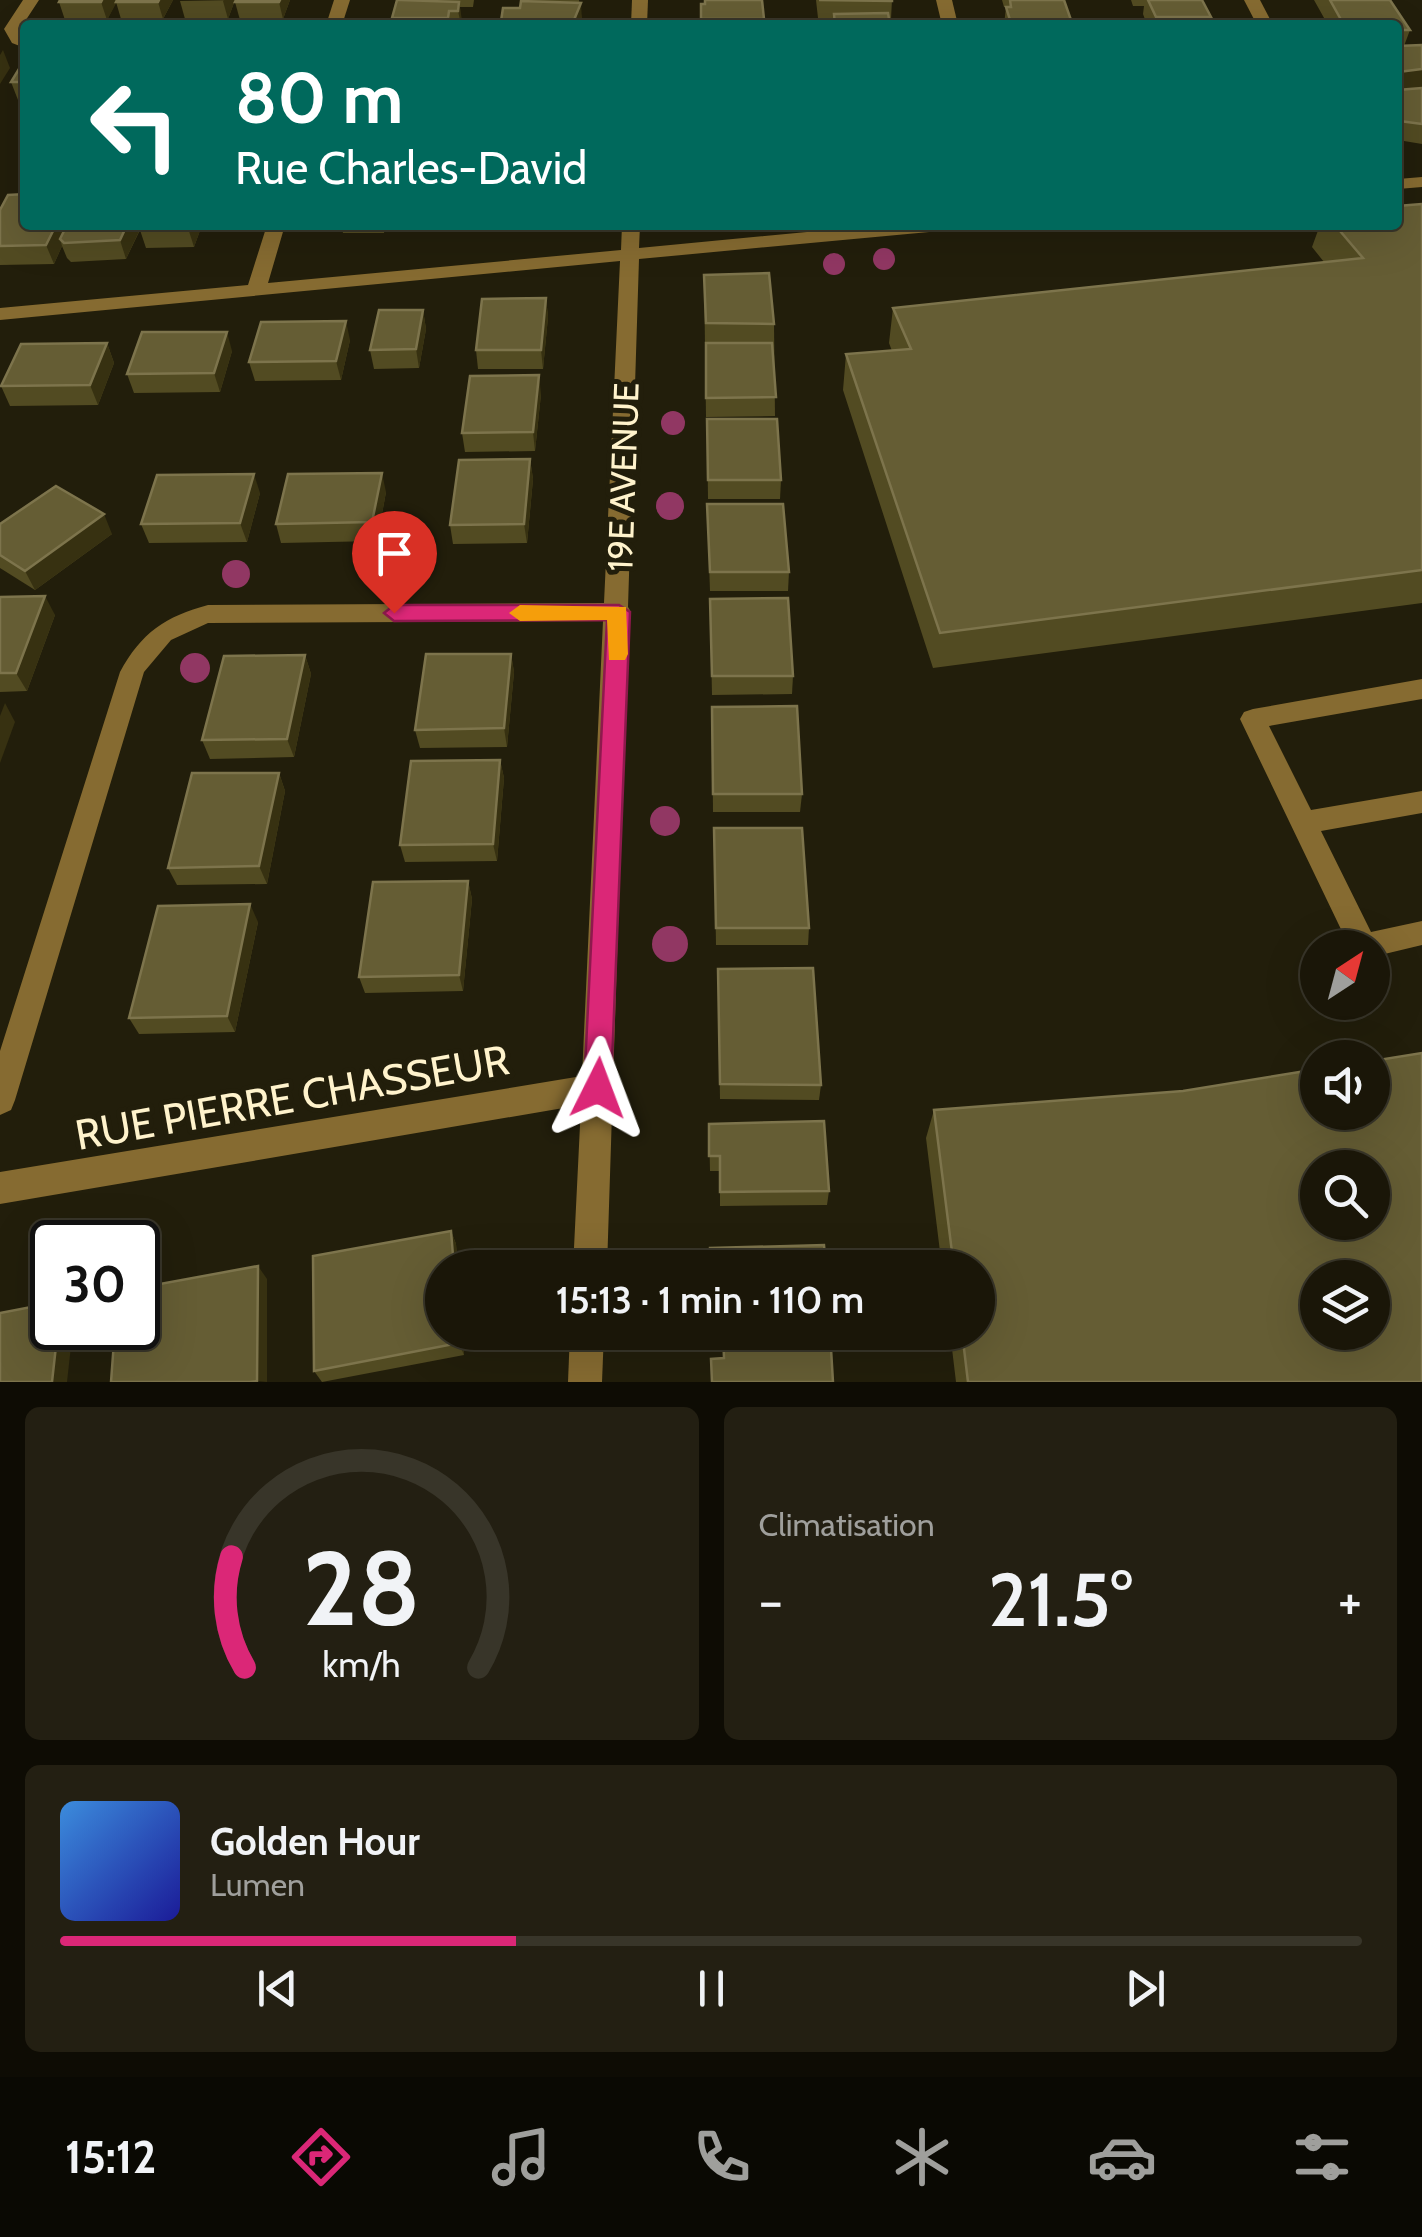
<!DOCTYPE html>
<html lang="fr">
<head>
<meta charset="utf-8">
<style>
	body { margin:0; font-family:Cabin,sans-serif; background:#231f12; color:#f1f3f6; height:100vh; display:flex; flex-direction:column; font-size:38px; white-space:nowrap }
	* { box-sizing:border-box; margin:0 }
	p { font-size:32px; color:#9f9f9c }
	.icon { flex:none; width:55px; height:55px; fill:none; stroke:currentColor; stroke-width:2; stroke-linecap:round; stroke-linejoin:round }
	.map { position:relative; height:1382px; overflow:hidden }
	.panel { display:flex; flex-direction:column; gap:25px; padding:25px; background:#0e0c04; flex:1 }
	.panel>* { flex:none }
	.hud { position:absolute; left:20px; top:20px; width:1382px; height:210px; border-radius:10px; box-shadow:0 10px 40px #0002,0 0 0 2px #383529; background:#00695c; color:#fff; overflow:hidden }
	.needle { width:65px; rotate:36deg }
	.fabs { position:absolute; left:1300px; top:930px; display:grid; gap:20px }
	.fabs a { display:grid; place-items:center; width:90px; height:90px; border-radius:50%; background:#1a1608; box-shadow:0 10px 40px #0002,0 0 0 2px #383529; font-size:50px }
	.speed { position:absolute; left:30px; top:1220px; display:flex; gap:20px; font-size:50px; font-weight:700; text-align:center }
	.speed>* { display:grid; place-content:center; width:130px; height:130px; border-radius:50%; background:#1a1608; box-shadow:0 10px 40px #0002,0 0 0 2px #383529; line-height:1 }
	.speed .limit { border:5px solid #111; border-radius:15px; background:#fff; color:#111 }
	.pin { position:absolute; display:grid; place-items:center; width:85px; height:85px; color:#fff; margin:-102px -42px; border-radius:50% 50% 50% 0; rotate:-45deg; box-shadow:0 0 10px #0007 }
	.pin .icon { rotate:45deg }
	.me { position:absolute; width:110px; margin:-55px; rotate:3deg; stroke-linejoin:round; filter:drop-shadow(0 0 8px #0008) }
	.turn { display:flex; align-items:center; gap:35px; height:210px; padding:0 50px; font-size:45px }
	.turn .icon { width:130px; height:130px; stroke-width:2.5 }
	.turn b { display:block; font-size:70px; line-height:85px }
	.big { font-size:75px; font-weight:600; line-height:1.1 }
	.panel .widget { flex:1; display:flex; flex-direction:column; justify-content:center; gap:15px; min-width:0; padding:0 35px; border-radius:15px; background:#231f12 }
	.panel .dial { align-items:center; gap:0 }
	.dial svg { height:260px; overflow:visible; fill:none; stroke:#383529; stroke-width:7; stroke-linecap:round; text-anchor:middle }
	.dial text { fill:#f1f3f6; stroke:none }
	.song { display:flex; align-items:center; gap:30px }
	.cover { width:120px; height:120px; border-radius:15px; background:linear-gradient(135deg,hsl(210 70% 55%),hsl(240 70% 35%)) }
	.played { height:10px; border-radius:5px; background:linear-gradient(90deg,#db2777 35%,#383529 35%) }
	.keys { display:flex; justify-content:space-around; direction:ltr }
	.heat { display:flex; justify-content:space-between; align-items:center; font-size:55px; direction:ltr }
	.panel .tiles { flex:1; display:grid; gap:25px; grid-template-columns:1fr 1fr }
	.widget:last-child { grid-column:span 2 }
	.trip { position:absolute; left:425px; top:1250px; width:570px; height:100px; border-radius:50px; background:#1a1608; box-shadow:0 10px 40px #0002,0 0 0 2px #383529; font-weight:600; line-height:100px; text-align:center }
	.menu { display:flex; height:160px; justify-content:space-around; align-items:center; background:#0a0903; color:#9f9f9c }
	.menu .icon { width:70px; height:70px }
	.menu .current { color:#db2777 }
	.menu b { font-size:45px; color:#f1f3f6 }
	.map>svg:first-child { display:block }
</style>
</head>
<body>
<div class="map">
<svg width="1422" height="1382" viewBox="0 0 1422 1382">
	<rect width="100%" height="100%" fill="#221e0b"/>
	<g fill="none" stroke-linecap="round" stroke-linejoin="round">
		<g fill="#866b31" fill-rule="evenodd">
			<path d="M23 0H39L20 29 25 48 12 43 4 29Z"/>
			<path d="M334 0H350L342 25H326Z"/>
			<path d="M632 0H648L647 25H631Z"/>
			<path d="M936 0H952L958 25H942Z"/>
			<path d="M1244 0H1260L1273 25H1257Z"/>
			<path d="M1422 177V187L1398 189V179Z"/>
			<path d="M267 225H285L268 283 621 250 622 225H640L639 248 881 225H949L940 231 639 259 628 607 631 612 628 618 607 1268H573L581 1105 0 1204V1172L582 1076 603 621 208 623 171 640 144 672 15 1100 11 1110 0 1115V1051L120 672C141 633 166 616 208 605L604 603 620 261 0 320V308L248 285Z"/>
			<path d="M1422 679V699L1269 726 1311 810 1422 791V813L1321 831 1371 932 1422 921V945L1372 957V948H1350L1240 719 1244 712 1253 709Z"/>
			<path d="M570 1332H604L602 1382H568Z"/>
		</g>
	</g>
	<g fill="#913763">
		<circle cx="884" cy="259" r="11"/>
		<circle cx="834" cy="264" r="11"/>
		<circle cx="673" cy="423" r="12"/>
		<circle cx="670" cy="506" r="14"/>
		<circle cx="236" cy="574" r="14"/>
		<circle cx="195" cy="668" r="15"/>
		<circle cx="665" cy="821" r="15"/>
		<circle cx="670" cy="944" r="18"/>
	</g>
	<g fill="#524b22">
		<path d="M60 0H173L163 19H121L116 2 107 20H65L59 2Z"/>
		<path d="M235 0 228 19H185L180 1Z"/>
		<path d="M290 0 283 19 240 20 235 2Z"/>
		<path d="M397 0H474L473 7H460L461 25H393L392 18Z"/>
		<path d="M524 0H579L582 21 581 25H502L501 21 520 8Z"/>
		<path d="M816 0H892L891 19H889L890 25H833V18H818Z"/>
		<path d="M1002 0H1064L1071 20 1070 25H1004L1006 7H1004Z"/>
		<path d="M1131 0H1202L1211 17 1209 25H1215H1147L1143 14 1144 6H1133Z"/>
		<path d="M1314 0H1390L1410 30 1404 46 1422 45V87L1398 90V25H1328Z"/>
		<path d="M701 4 764 19V25H701Z"/>
		<path d="M25 59V100H18L11 82Z"/>
		<path d="M1422 88V144L1398 140V90Z"/>
		<path d="M1422 204V603L933 668 843 390 846 354 892 351 889 343 893 308 1324 262 1312 247 1320 225H1398Z"/>
		<path d="M0 210 25 225H202L194 247 146 248 140 230 126 259 71 262 67 258 62 246 54 264 0 265Z"/>
		<path d="M341 225H424V228L385 226 384 233H343Z"/>
		<path d="M704 275 774 324 775 416 706 417Z"/>
		<path d="M546 298 548 317 543 369H478L476 350Z"/>
		<path d="M423 310 426 329 419 368 374 369 370 350Z"/>
		<path d="M350 340 341 380 255 381 249 362Z"/>
		<path d="M107 343 114 363 98 405 10 406 1 386Z"/>
		<path d="M232 351 220 392 134 393 127 374Z"/>
		<path d="M541 394 535 451 465 452 462 433Z"/>
		<path d="M707 419 781 480 780 499H708Z"/>
		<path d="M530 459 533 479 527 543 453 544 450 525Z"/>
		<path d="M386 492 377 541 281 543 276 524Z"/>
		<path d="M260 493 247 542 149 543 141 524Z"/>
		<path d="M707 504 789 572 788 591H710Z"/>
		<path d="M0 524 112 534 35 590 0 568Z"/>
		<path d="M0 597 55 615 27 691 0 692Z"/>
		<path d="M710 599 793 676 792 694 712 695Z"/>
		<path d="M511 654 514 672 507 747 420 748 415 730Z"/>
		<path d="M305 655 311 674 294 757 210 759 202 740Z"/>
		<path d="M712 707 802 794 800 812H713Z"/>
		<path d="M500 760 504 778 497 861 405 862 400 845Z"/>
		<path d="M279 773 285 791 267 884 177 885 168 868Z"/>
		<path d="M714 828 809 928 808 945H716Z"/>
		<path d="M468 881 472 899 463 991 365 993 359 977Z"/>
		<path d="M258 922 235 1032 139 1034 129 1018Z"/>
		<path d="M718 969 821 1085 819 1100 720 1099Z"/>
		<path d="M1183 1091 1422 1382H956L950 1332H978V1268H942L926 1138 934 1110Z"/>
		<path d="M709 1124 829 1191 827 1205 720 1206V1171H710Z"/>
		<path d="M451 1231 456 1244 464 1355 322 1382 314 1371Z"/>
	</g>
	<g fill="#373111">
		<path d="M102 0H118L107 20 101 2Z"/>
		<path d="M159 0H173L163 19 158 2Z"/>
		<path d="M224 0H235L228 19 223 1Z"/>
		<path d="M280 0H290L283 19 279 2Z"/>
		<path d="M459 2 462 20 461 25 458 11Z"/>
		<path d="M581 3 582 21 581 25H575L574 20Z"/>
		<path d="M3 50 10 68 0 84V55Z"/>
		<path d="M1422 69V87L1398 90V72Z"/>
		<path d="M56 225H72L60 239 62 246 54 264 46 245Z"/>
		<path d="M127 225H142L126 259 120 240Z"/>
		<path d="M189 225H202L194 247 188 228Z"/>
		<path d="M546 298 548 317 543 369 541 350Z"/>
		<path d="M423 310 426 329 419 368 416 349Z"/>
		<path d="M346 321 350 340 341 380 336 361Z"/>
		<path d="M227 332 232 351 220 392 214 373Z"/>
		<path d="M107 343 114 363 98 405 90 385Z"/>
		<path d="M539 375 541 394 535 451 533 432Z"/>
		<path d="M530 459 533 479 527 543 524 524Z"/>
		<path d="M382 473 386 492 377 541 372 522Z"/>
		<path d="M254 474 260 493 247 542 240 523Z"/>
		<path d="M104 514 112 534 35 590 25 571Z"/>
		<path d="M45 596 55 615 27 691 16 673Z"/>
		<path d="M511 654 514 672 507 747 504 728Z"/>
		<path d="M305 655 311 674 294 757 287 739Z"/>
		<path d="M5 703 15 722 0 763V716Z"/>
		<path d="M500 760 504 778 497 861 493 844Z"/>
		<path d="M279 773 285 791 267 884 259 866Z"/>
		<path d="M468 881 472 899 463 991 459 975Z"/>
		<path d="M250 904 258 922 235 1032 227 1016Z"/>
		<path d="M451 1231 456 1244 458 1268H454Z"/>
		<path d="M258 1266 267 1279V1382L257 1381Z"/>
		<path d="M58 1328H73L67 1382H52Z"/>
		<path d="M458 1332H462L464 1355 459 1343Z"/>
	</g>
	<g fill="#655d34" stroke="#7d744c" stroke-width="2.5" fill-rule="evenodd">
		<path d="M60 0H102L101 2H59Z"/>
		<path d="M117 0H159L158 2H116Z"/>
		<path d="M236 0H280L279 2H235Z"/>
		<path d="M397 0H401L459 2 458 11H449L448 18H392Z"/>
		<path d="M705 0H762L764 19H701V4H705Z"/>
		<path d="M819 0H892V1Z"/>
		<path d="M1010 0H1064L1071 20H1010L1006 7H1011Z"/>
		<path d="M1148 0H1202L1211 17H1156Z"/>
		<path d="M1330 0H1390L1410 30H1398V25H1344Z"/>
		<path d="M521 1 581 3 574 20 501 21 503 8H520Z"/>
		<path d="M888 13 890 25H835L834 14Z"/>
		<path d="M1422 45V69L1398 72V46Z"/>
		<path d="M25 59V82H11Z"/>
		<path d="M1422 88V124L1400 121 1398 118V90Z"/>
		<path d="M25 194V225H56L46 245 0 246V210L8 195Z"/>
		<path d="M1422 204V570L940 633 846 354 911 349 893 308 1363 258 1335 225H1398V206Z"/>
		<path d="M67 225H127L120 240 64 243 60 239Z"/>
		<path d="M141 225H189L188 228 139 229Z"/>
		<path d="M769 273 774 324 706 323 704 275Z"/>
		<path d="M546 298 541 350H476L482 299Z"/>
		<path d="M379 310H423L416 349 370 350Z"/>
		<path d="M346 321 336 361 249 362 261 322Z"/>
		<path d="M142 332H227L214 373 127 374Z"/>
		<path d="M107 343 90 385 1 386 21 344Z"/>
		<path d="M706 343H772L776 397 706 398Z"/>
		<path d="M539 375 533 432 462 433 470 376Z"/>
		<path d="M707 419H777L781 480H708Z"/>
		<path d="M530 459 524 524 450 525 459 460Z"/>
		<path d="M382 473 372 522 276 524 288 474Z"/>
		<path d="M254 474 240 523 141 524 157 475Z"/>
		<path d="M56 486 104 514 25 571 0 555V524Z"/>
		<path d="M707 504H783L789 572H710Z"/>
		<path d="M45 596 16 673H0V597Z"/>
		<path d="M788 598 793 676H712L710 599Z"/>
		<path d="M426 654H511L504 728 415 730Z"/>
		<path d="M305 655 287 739 202 740 224 656Z"/>
		<path d="M797 706 802 794H713L712 707Z"/>
		<path d="M500 760 493 844 400 845 411 761Z"/>
		<path d="M192 773H279L259 866 168 868Z"/>
		<path d="M714 828H802L809 928H716Z"/>
		<path d="M468 881 459 975 359 977 373 882Z"/>
		<path d="M250 904 227 1016 129 1018 158 906Z"/>
		<path d="M813 968 821 1085 720 1084 718 969Z"/>
		<path d="M1422 1053V1382H968L962 1332H978V1268H954L934 1110 1183 1091 1318 1069V1112H1372V1061ZM1318 1168H1372V1222H1318ZM1318 1278H1372V1332H1318Z"/>
		<path d="M824 1121 829 1191 720 1192V1156H709V1124Z"/>
		<path d="M451 1231 454 1268H442V1332H458L459 1343 314 1371 313 1256Z"/>
		<path d="M824 1245 826 1268H710V1248Z"/>
		<path d="M258 1266 257 1381 250 1382H111L115 1328H138V1288Z"/>
		<path d="M52 1303V1328H58L52 1382H0V1313Z"/>
		<path d="M723 1332H830L833 1382H712L711 1359 724 1358Z"/>
	</g>
	<path fill="#db2777" stroke="#8e194d" stroke-width="2.5" d="M394 605H619L630 612 611 1088 607 1098 598 1102 588 1098 584 1088 607 620 394 621 384 613Z"/>
	<path fill="#f59e0b" d="M520 605 626 607 628 654 625 660H609L607 620 520 621 509 613Z"/>
	<g text-anchor="middle" dominant-baseline="central" stroke-width="10" stroke-linejoin="round" paint-order="stroke">
		<g font-size="35" fill="#fff3cc" stroke="#221e0b">
			<text transform="translate(623 477) rotate(-88)">19E AVENUE</text>
		</g>
		<g font-size="42" fill="#fff3cc" stroke="#221e0b">
			<text transform="translate(292 1097) rotate(-10)">RUE PIERRE CHASSEUR</text>
		</g>
	</g>
</svg>
<div class="fabs">
<a><svg class="needle" viewBox="-14 -14 28 28"><path d="M0-13l5 13h-10z" fill="#e53935"/><path d="M0 13l5-13h-10z" fill="#9f9f9c"/></svg></a>
<a><svg class="icon" aria-label="sound" viewBox="0 0 24 24"><path d="M4 9h4l5-4v14l-5-4H4zM17 9q2 3 0 6"/></svg></a>
<a><svg class="icon" aria-label="search" viewBox="0 0 24 24"><circle cx="10" cy="10" r="6"/><path d="M15 15l6 6"/></svg></a>
<a><svg class="icon" aria-label="layers" viewBox="0 0 24 24"><path d="M12 4l9 5-9 5-9-5zM3 14l9 5 9-5"/></svg></a>
</div>
<div class="speed"><div class="limit">30</div></div>
<div class="pin" style="left:394px;top:613px;background:#d93025"><svg class="icon" aria-label="arrive" viewBox="0 0 24 24"><path d="M6 21V4h12l-3 4 3 4H6"/></svg></div>
<svg class="me" style="left:598px;top:1088px" viewBox="-20 -20 40 40"><path d="M0-17L14 15 0 8-14 15z" fill="#db2777" stroke="#fff" stroke-width="4"/></svg>
<div class="trip">15:13 · 1 min · 110 m</div>
<div class="hud">
<div class="turn"><svg class="icon" aria-label="left" viewBox="0 0 24 24"><path d="M17 20v-9H6M10 6l-5 5 5 5"/></svg><div><b>80 m</b>Rue Charles-David</div></div>
</div>
</div>
<section class="panel">
<div class="tiles">
<div class="widget dial"><svg viewBox="0 0 100 80">
<path d="M14 69A42 42 0 1 1 86 69"/>
<path d="M14 69A42 42 0 0 1 10 35" stroke="#db2777"/>
<text x="50" y="56" font-size="32" font-weight="700">28</text>
<text x="50" y="72" font-size="11">km/h</text>
</svg></div>
<div class="widget"><p>Climatisation</p>
<div class="heat"><a>−</a><b class="big">21.5°</b><a>+</a></div>
</div>
<div class="widget">
<div class="song"><i class="cover"></i><div><b>Golden Hour</b><p>Lumen</p></div></div>
<div class="played"></div>
<div class="keys"><svg class="icon" aria-label="previous" viewBox="0 0 24 24"><path d="M18 5L8 12l10 7zM5 5v14"/></svg><svg class="icon" aria-label="pause" viewBox="0 0 24 24"><path d="M8 5v14M16 5v14"/></svg><svg class="icon" aria-label="next" viewBox="0 0 24 24"><path d="M6 5l10 7-10 7zM19 5v14"/></svg></div>
</div>
</div>
</section>
<nav class="menu">
<b>15:12</b>
<svg class="icon current" aria-label="directions" viewBox="0 0 24 24"><path d="M12 3l9 9-9 9-9-9zM9 14v-3h6M13 9l2 2-2 2"/></svg>
<svg class="icon" aria-label="music" viewBox="0 0 24 24"><path d="M9 18V5l10-2v13"/><circle cx="6" cy="18" r="3"/><circle cx="16" cy="16" r="3"/></svg>
<svg class="icon" aria-label="phone" viewBox="0 0 24 24"><path d="M5 4h4l2 5-3 2q2 4 5 5l2-3 5 2v4C11 20 4 13 5 4z"/></svg>
<svg class="icon" aria-label="climate" viewBox="0 0 24 24"><path d="M12 3v18M4 7l16 10M4 17L20 7"/></svg>
<svg class="icon" aria-label="car" viewBox="0 0 24 24"><path d="M5 17H2v-5l4-1 3-4h7l3 4 3 1v5h-3M9 17h6M6 11h13"/><circle cx="7" cy="17" r="2"/><circle cx="17" cy="17" r="2"/></svg>
<svg class="icon" aria-label="filters" viewBox="0 0 24 24"><path d="M4 7h16M4 17h16"/><circle cx="9" cy="7" r="2"/><circle cx="15" cy="17" r="2"/></svg>
</nav>
</body>
</html>
